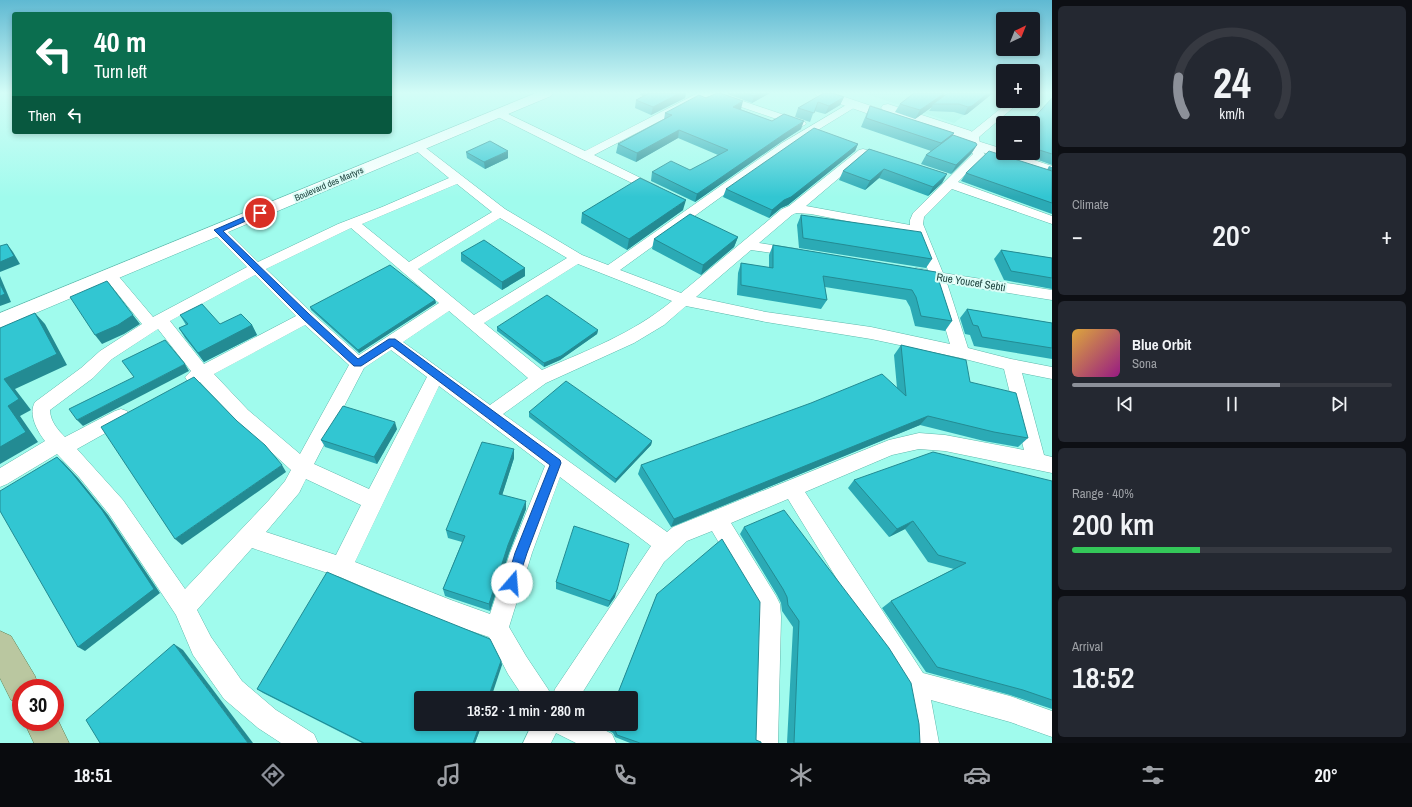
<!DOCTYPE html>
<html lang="en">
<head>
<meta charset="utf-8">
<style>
	body { margin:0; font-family:"Archivo Narrow",sans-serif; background:#242831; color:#f1f3f6; height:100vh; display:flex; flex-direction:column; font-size:15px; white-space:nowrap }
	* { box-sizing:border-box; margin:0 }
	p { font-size:13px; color:#9ea1a6 }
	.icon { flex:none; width:22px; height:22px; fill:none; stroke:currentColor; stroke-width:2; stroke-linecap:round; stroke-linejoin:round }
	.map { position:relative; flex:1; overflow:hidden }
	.details { display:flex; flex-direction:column; gap:6px; padding:6px; background:#0d0f14; width:360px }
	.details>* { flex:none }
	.banner { position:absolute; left:12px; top:12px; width:380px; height:122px; border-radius:4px; box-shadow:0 2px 6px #0003; background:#0b6e4f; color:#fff; overflow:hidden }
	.needle { width:26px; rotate:43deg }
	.controls { position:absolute; left:996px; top:12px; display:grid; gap:8px }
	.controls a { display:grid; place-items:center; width:44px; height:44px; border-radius:4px; background:#171b24; box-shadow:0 2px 6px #0003; font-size:20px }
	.speed { position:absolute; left:12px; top:679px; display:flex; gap:8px; font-size:20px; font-weight:700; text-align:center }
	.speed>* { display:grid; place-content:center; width:52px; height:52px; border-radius:50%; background:#171b24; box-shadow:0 2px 6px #0003; line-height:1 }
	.speed .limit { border:6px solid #d22; background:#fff; color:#111 }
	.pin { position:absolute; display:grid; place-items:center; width:34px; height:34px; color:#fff; margin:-17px; border:2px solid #fff; border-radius:50%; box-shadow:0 1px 4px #0007 }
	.me { position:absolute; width:44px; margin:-22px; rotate:18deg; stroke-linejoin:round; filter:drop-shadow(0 0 3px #0008) }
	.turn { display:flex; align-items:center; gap:14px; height:84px; padding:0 16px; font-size:18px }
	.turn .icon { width:52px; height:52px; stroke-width:2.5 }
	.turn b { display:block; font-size:28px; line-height:34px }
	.then { display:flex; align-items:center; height:38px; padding:0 16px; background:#0003; gap:8px; font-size:15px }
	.big { font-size:30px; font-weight:600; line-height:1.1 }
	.details .card { flex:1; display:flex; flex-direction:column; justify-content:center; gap:6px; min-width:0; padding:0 14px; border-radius:6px; background:#242831 }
	.details .dial { align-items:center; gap:0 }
	.dial svg { height:104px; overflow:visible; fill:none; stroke:#363941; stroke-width:7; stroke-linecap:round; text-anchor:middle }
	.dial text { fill:#f1f3f6; stroke:none }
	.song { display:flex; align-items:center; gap:12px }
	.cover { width:48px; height:48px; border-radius:6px; background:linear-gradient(135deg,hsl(40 70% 55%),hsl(310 70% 35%)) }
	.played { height:4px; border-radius:2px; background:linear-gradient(90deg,#8c9099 65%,#363941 65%) }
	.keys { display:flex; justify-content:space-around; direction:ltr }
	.heat { display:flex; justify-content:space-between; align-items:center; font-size:22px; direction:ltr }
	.charge { height:6px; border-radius:3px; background:linear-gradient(90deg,#34c759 40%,#363941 0) }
	.trip { position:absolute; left:414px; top:691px; width:224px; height:40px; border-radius:4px; background:#171b24; box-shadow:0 2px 6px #0003; font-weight:600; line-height:40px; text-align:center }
	.menu { display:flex; height:64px; justify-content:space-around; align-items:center; background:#090b0e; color:#9ea1a6 }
	.menu .icon { width:28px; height:28px }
	.menu .on { color:#8c9099 }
	.menu b { font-size:18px; color:#f1f3f6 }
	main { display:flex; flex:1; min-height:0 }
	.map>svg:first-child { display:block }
</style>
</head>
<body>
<main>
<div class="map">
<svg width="1052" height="743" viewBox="0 0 1052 743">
	<rect width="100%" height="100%" fill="#a0fbed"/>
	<path fill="#8af2e2" d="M863 93H1003V97L992 94 954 123Z"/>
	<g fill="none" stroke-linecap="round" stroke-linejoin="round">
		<defs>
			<g id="street">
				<path d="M698 93H719L805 122 806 124 801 127 797 126 709 96 706 97 594 155 659 187 661 190 659 193 655 194 580 158 494 115 493 113 498 110 502 111 585 151Z"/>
				<path d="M853 101 857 102 858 104 857 106 790 147 620 270 681 293 782 209 789 206 859 150 863 149 892 157 894 159 892 161 888 162 865 156 806 206 910 225V220L913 213 973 154 968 145V136L969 134 1010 101H1021L979 137 980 145 985 155 958 182 1052 216V224L952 189 924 217 923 224 943 273 1052 290V300L947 283 968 348 1011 359 1052 367V379L1022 373 1044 455 1052 457V473L945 451 919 449 892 455 805 492 923 673 1010 696 1052 711V737L1010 722 931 700 939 743H913L903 687 788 499 731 523 776 596 780 604 781 617 778 743H752L757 607 712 531 687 541 664 562 579 698H524L508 674 489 637 451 624 340 577 252 548 197 610 211 637 242 681 276 710 314 734 318 743H281L258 728 224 699 193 655 176 615 109 514 79 477 57 454 7 484 0 487V468L45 441C37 431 28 414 35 402L81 368 100 351 142 324 105 278 103 275 105 272 110 270 115 272 153 317 247 267 213 233 211 230 213 227H223L258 262 338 224 382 207 449 178 414 149 412 147 418 144 422 145 505 209 582 255 608 265 782 143ZM457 184 492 212 409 262 362 224ZM796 213 811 214 913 234 928 270 916 268 911 270 909 273 911 276 931 280 950 344 871 327 766 312 696 297 751 250 793 256 798 255 800 252 798 249 759 243 792 215ZM500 218 567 258 474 315 418 269ZM351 228 439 303 359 355 312 313 266 269ZM578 264 672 301C632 334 588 350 542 370L484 323ZM255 275 296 316 204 364 170 321ZM686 306 766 322 871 339 961 358 1004 369 1024 450 945 435 919 433 889 440 673 527 667 532 503 414 546 383 634 343 664 325ZM449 311 528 378 490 405 403 342ZM305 325 349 365 300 454 248 410 214 374ZM158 329 191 371 185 377 188 382 194 384 200 382 236 420 291 470 285 481 269 500 185 589 123 500 77 449 127 421 130 416 127 411 121 409 115 411 65 437C58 430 50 421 50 410L93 378 112 359ZM391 350 427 377 369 489 314 464 364 368ZM439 386 545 466 510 553 490 614 451 600 355 562ZM560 477 651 546 555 689 552 697 548 689 526 656 509 627 532 553ZM306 479 361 505 336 555 266 532 299 493Z"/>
				<path d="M532 724H593L612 734 616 743H576L556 733 551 743H523Z"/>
			</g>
			<g id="secondary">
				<path d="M536 93H553L551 96 0 328V313Z"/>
				<path d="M815 93H833L883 110 881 108 883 105 888 104 971 131 973 134 968 138 1003 149V153H1013L1052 166V176L944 139 942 136 947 132 903 117 904 119 902 122H892L817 96Z"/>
			</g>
			<g id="primary">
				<path d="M0 631 11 636 35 676 39 688H21V703L11 700 0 678Z"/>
				<path d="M55 714 69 743H34L24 722H55Z"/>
			</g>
		</defs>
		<use href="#street" stroke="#5eb9ac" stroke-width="1"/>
		<use href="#secondary" stroke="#5eb9ac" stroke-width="1"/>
		<use href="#primary" stroke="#658154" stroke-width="1"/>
		<use href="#street" fill="#fff" fill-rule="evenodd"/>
		<use href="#secondary" fill="#fff" fill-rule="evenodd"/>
		<use href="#primary" fill="#bac7a0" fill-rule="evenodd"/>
	</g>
	<g fill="#2baab5">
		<path d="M641 93H686L685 98 651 115 635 108 636 100 643 96 640 95Z"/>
		<path d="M728 93H770L752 103 727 94Z"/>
		<path d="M824 93 844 97 840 105 825 114 814 111 810 122 795 117 798 108Z"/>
		<path d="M914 93H945L943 96 948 93H993L967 114 964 115 954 112 929 111 932 107 915 119 895 112 900 104Z"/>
		<path d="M706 98 741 109H740L772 121 801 129 781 142 695 202 651 181 652 172 690 170 718 155 678 138 636 162 616 153 618 144 664 120 665 113Z"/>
		<path d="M1052 98V165L1022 154 1021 153H1033V123Z"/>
		<path d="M870 106 954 133 951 137 977 145 971 154 951 174 921 164 926 155 931 151 861 127 866 115Z"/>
		<path d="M858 144 855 151 788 205 781 208 769 218 723 197 726 189Z"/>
		<path d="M869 149 947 174 942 183 928 196 879 178 865 190 839 180 843 171Z"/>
		<path d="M466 152 508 158 485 169 467 158Z"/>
		<path d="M1049 166 1052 167V214L961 181 966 173 1047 170Z"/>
		<path d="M683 210 627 250 581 223 582 213Z"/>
		<path d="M801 215 932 259 926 268 799 248 797 225Z"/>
		<path d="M738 237 734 247 701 275 652 249 654 239Z"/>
		<path d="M773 245 936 272 952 321 945 331 915 326 910 307 906 300 825 287 827 300 821 309 737 295 738 273 741 263 769 268V255Z"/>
		<path d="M1001 250 1052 258V289L1004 280 994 259Z"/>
		<path d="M461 253 525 268V276L502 290 461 261Z"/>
		<path d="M435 300 436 303 359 353 311 310 310 307Z"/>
		<path d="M967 309 1052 323V359L974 346 970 335 965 334 960 318Z"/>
		<path d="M180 315 220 324 252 325 257 335 204 362 185 338 179 328 186 325Z"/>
		<path d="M497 327 598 330 597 334 560 360 544 367 497 331Z"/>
		<path d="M901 345 970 382 1028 438 1018 447 984 441 920 425 671 527 638 474 641 465 897 388 894 355Z"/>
		<path d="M529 412 652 441 651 445 615 483 529 417Z"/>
		<path d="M397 429 377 464 325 447 321 440Z"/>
		<path d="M514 449V458L502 495 526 509 509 553 490 611 445 596 443 589 462 542 448 538 446 530Z"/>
		<path d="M854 480 1052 481V709L1010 695 926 672 882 608 891 601 954 569 928 562 905 529 889 537 848 488Z"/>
		<path d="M744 527 920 743H787L793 627 782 611 781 603 777 595 740 534Z"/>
		<path d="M556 582 615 597 608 607 556 589Z"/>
		<path d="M657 594 756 740 761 743H630L615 737 613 733 604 728 606 724H631V698H616Z"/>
		<path d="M501 661 502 665 421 724H482L475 743H362L263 693 257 689Z"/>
	</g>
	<g fill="#238b93">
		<path d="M680 93H686L685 98 651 115 653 107Z"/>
		<path d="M761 93H770L752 103 754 96Z"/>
		<path d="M945 93 941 101 933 104 932 107 915 119 920 110Z"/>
		<path d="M988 93H993L967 114 964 115 968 107Z"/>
		<path d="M844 97 840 105 825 114 829 106Z"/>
		<path d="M743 101 741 109 731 114 733 107Z"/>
		<path d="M804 121 801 129 781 142 695 202 697 194 784 134Z"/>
		<path d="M679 130 678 138 636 162 637 153Z"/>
		<path d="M954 133 948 142 936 153 941 143Z"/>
		<path d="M858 144 855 151 788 205 781 208 769 218 772 210 784 200Z"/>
		<path d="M977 145 971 154 951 174 956 165Z"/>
		<path d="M508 151V158L485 169 484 162Z"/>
		<path d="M884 169 879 178 865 190 870 181Z"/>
		<path d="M947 174 942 183 928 196 933 187Z"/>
		<path d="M686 200 683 210 627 250 629 239Z"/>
		<path d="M738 237 734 247 701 275 703 265Z"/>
		<path d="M7 244 13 252 20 264 0 272V262Z"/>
		<path d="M525 268V276L502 290V282Z"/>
		<path d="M0 276 11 302 0 306Z"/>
		<path d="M435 300 436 303 359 353 358 350Z"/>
		<path d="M35 313 45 324 67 365 15 389 31 410 20 416 38 442 0 464V447L8 406 4 379Z"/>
		<path d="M133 315 140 324 124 334 102 344 95 335Z"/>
		<path d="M252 325 257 335 204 362 198 353Z"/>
		<path d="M598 330 597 334 560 360 544 367V363Z"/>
		<path d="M185 364 189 371 83 426 77 420Z"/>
		<path d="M928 416 920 425 671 527 674 519Z"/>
		<path d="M395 422 397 429 377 464 374 457Z"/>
		<path d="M652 441 651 445 615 483 616 479Z"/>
		<path d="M514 449V458L500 502 499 494Z"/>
		<path d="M57 457 63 462 78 478 108 515 160 593 85 651 78 647Z"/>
		<path d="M282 465 286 472 182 545 175 539Z"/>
		<path d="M526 501V509L509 553 490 611 489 604 508 545Z"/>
		<path d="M913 521 905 529 889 537 897 529Z"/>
		<path d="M617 590 615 597 608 607 610 601Z"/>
		<path d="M174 644 183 650 253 743H248Z"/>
		<path d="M501 661 502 665 491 698H488Z"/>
		<path d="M480 724H482L475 743H473Z"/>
	</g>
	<g fill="#32c6d2" stroke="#238b93">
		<path d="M650 93H680L653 107 636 100Z"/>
		<path d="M717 93H720L743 101 733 107 772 121 784 114 804 121 784 134 697 194 652 172 671 161 690 170 728 150 679 130 637 153 618 144 672 115 665 113 699 95 706 98Z"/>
		<path d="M744 93H761L754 96Z"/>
		<path d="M824 93H832L844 97 829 106 818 102 814 113 798 108Z"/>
		<path d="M914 93H945L920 110 900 104Z"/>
		<path d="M948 93H988L972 106 968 107 959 104H933Z"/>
		<path d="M1052 98V154L1033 148V123H1029Z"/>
		<path d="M870 106 954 133 941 143 866 118Z"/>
		<path d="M814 128 858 144 791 197 784 200 772 210 726 189Z"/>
		<path d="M953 135 976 143 977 145 956 165 926 155Z"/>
		<path d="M490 141 508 151 484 162 466 152Z"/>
		<path d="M869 149 947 174 933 187 884 169 870 181 843 171Z"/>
		<path d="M989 151 1052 171V203L966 173Z"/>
		<path d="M640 178 686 200 629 239 582 213Z"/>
		<path d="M690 214 738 237 703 265 654 239Z"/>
		<path d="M801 215 921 232 932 259 803 238Z"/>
		<path d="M484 240 525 268 502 282 461 253Z"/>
		<path d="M7 244 14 256 0 262V246Z"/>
		<path d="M773 245 936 272 952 321 921 316 916 297 912 290 823 276 827 300 741 285V263L773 268Z"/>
		<path d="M1001 250 1052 258V278L1011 271Z"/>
		<path d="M390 265 435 300 358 350 310 307Z"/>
		<path d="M107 281 133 315 118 325 95 335 70 297Z"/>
		<path d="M0 284 5 294 0 296Z"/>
		<path d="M547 295 598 330 561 356 544 363 497 327Z"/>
		<path d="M202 304 220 324 241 314 252 325 198 353 179 328 188 324 180 315Z"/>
		<path d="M967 309 1052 323V348L982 337 978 326 973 325Z"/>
		<path d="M35 313 57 354 4 379 19 399 8 406 26 432 0 447V328Z"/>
		<path d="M165 340 185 364 77 420 69 409 134 377 122 361Z"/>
		<path d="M901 345 966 360 970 382 1016 393 1028 438 994 432 928 416 674 519 641 465 811 403 882 374 906 396Z"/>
		<path d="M194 377 237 421 265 445 282 465 175 539 101 427Z"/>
		<path d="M566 381 652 441 616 479 529 412Z"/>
		<path d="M343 406 395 422 374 457 321 440Z"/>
		<path d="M482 442 514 449 499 494 526 501 508 545 489 604 443 589 465 536 446 530Z"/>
		<path d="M933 452 1052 481V700L1023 690 937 667 891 601 966 563 938 555 913 521 897 529 854 480Z"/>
		<path d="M57 457 72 473 102 510 154 589 78 647 0 511V491Z"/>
		<path d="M784 510 889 648 911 683 919 724 920 743H794L799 621 788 605 787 597 783 589 744 527Z"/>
		<path d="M574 526 629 544 617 590 610 601 556 582Z"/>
		<path d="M722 539 760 602 756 740 761 742V743H640L617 735 615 730 606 725V724H631V698H616L657 594Z"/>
		<path d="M327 572 378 594 490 639 501 661 488 698H421V724H480L473 743H364L257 689Z"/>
		<path d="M174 644 248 743H100L86 720Z"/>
	</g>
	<linearGradient id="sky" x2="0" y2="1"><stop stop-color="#5fb9d2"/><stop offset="0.47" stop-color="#d4fdf7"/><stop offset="1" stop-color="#d4fdf7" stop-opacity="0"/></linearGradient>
	<rect width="1052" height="197" fill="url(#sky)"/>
	<path fill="#1a73e8" stroke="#114b97" d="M258 211 264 213 223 231 309 314 358 359 389 339H395L560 460 561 463 527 553 516 587 512 589 507 587 506 583 515 553 550 465 392 346 361 366H354L303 319 214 230Z"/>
	<g text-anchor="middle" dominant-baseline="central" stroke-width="4" stroke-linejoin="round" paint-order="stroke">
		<g font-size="9" fill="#1d433e" stroke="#dbfdf7">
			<text transform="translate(329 184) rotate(-23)">Boulevard des Martyrs</text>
		</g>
		<g font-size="11" fill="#1d433e" stroke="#dbfdf7">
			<text transform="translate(971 282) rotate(9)">Rue Youcef Sebti</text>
		</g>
	</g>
</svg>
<div class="controls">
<a><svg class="needle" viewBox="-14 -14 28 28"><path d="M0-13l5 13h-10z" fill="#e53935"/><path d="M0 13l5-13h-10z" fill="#9ea1a6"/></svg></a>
<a>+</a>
<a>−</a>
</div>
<div class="speed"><div class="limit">30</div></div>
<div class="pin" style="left:260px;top:213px;background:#d93025"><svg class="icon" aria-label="arrive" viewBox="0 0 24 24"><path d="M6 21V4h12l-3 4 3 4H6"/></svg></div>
<svg class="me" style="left:512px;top:583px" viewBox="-20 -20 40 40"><circle r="19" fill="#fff"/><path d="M0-13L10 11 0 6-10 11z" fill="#1a73e8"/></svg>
<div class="trip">18:52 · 1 min · 280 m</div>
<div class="banner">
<div class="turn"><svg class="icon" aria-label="left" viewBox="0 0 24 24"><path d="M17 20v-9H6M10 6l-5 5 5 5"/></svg><div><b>40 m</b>Turn left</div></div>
<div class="then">Then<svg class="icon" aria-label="left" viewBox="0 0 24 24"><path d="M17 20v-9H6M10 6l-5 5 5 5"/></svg></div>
</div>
</div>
<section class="details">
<div class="card dial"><svg viewBox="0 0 100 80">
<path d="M14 69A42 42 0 1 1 86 69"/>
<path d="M14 69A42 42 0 0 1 9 40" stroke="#8c9099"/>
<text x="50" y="56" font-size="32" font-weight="700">24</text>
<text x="50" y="72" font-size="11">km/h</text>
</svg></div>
<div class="card"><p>Climate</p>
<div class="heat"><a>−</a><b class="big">20°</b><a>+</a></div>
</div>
<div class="card">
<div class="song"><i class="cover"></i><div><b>Blue Orbit</b><p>Sona</p></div></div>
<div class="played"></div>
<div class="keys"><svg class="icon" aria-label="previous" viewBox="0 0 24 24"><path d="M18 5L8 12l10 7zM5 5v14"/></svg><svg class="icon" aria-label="pause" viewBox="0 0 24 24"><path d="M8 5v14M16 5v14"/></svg><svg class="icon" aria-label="next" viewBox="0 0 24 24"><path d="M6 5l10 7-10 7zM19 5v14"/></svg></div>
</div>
<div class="card"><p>Range · 40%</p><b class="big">200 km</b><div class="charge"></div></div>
<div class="card"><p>Arrival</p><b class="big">18:52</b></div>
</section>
</main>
<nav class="menu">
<b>18:51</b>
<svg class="icon on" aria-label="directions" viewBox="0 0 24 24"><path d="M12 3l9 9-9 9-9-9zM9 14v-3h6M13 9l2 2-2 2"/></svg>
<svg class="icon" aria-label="music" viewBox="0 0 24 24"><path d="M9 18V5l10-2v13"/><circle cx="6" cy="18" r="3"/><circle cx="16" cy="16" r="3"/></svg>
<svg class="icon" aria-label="phone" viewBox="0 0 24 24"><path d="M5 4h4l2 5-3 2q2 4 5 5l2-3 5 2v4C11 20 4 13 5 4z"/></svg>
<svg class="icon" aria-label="climate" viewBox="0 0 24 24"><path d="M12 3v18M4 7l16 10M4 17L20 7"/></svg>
<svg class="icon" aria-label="car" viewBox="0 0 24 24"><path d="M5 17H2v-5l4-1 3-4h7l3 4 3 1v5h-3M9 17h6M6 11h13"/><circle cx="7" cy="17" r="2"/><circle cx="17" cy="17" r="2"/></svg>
<svg class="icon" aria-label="filters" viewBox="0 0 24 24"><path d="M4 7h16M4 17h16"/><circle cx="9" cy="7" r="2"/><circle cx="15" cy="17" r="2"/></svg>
<b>20°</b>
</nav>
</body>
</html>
